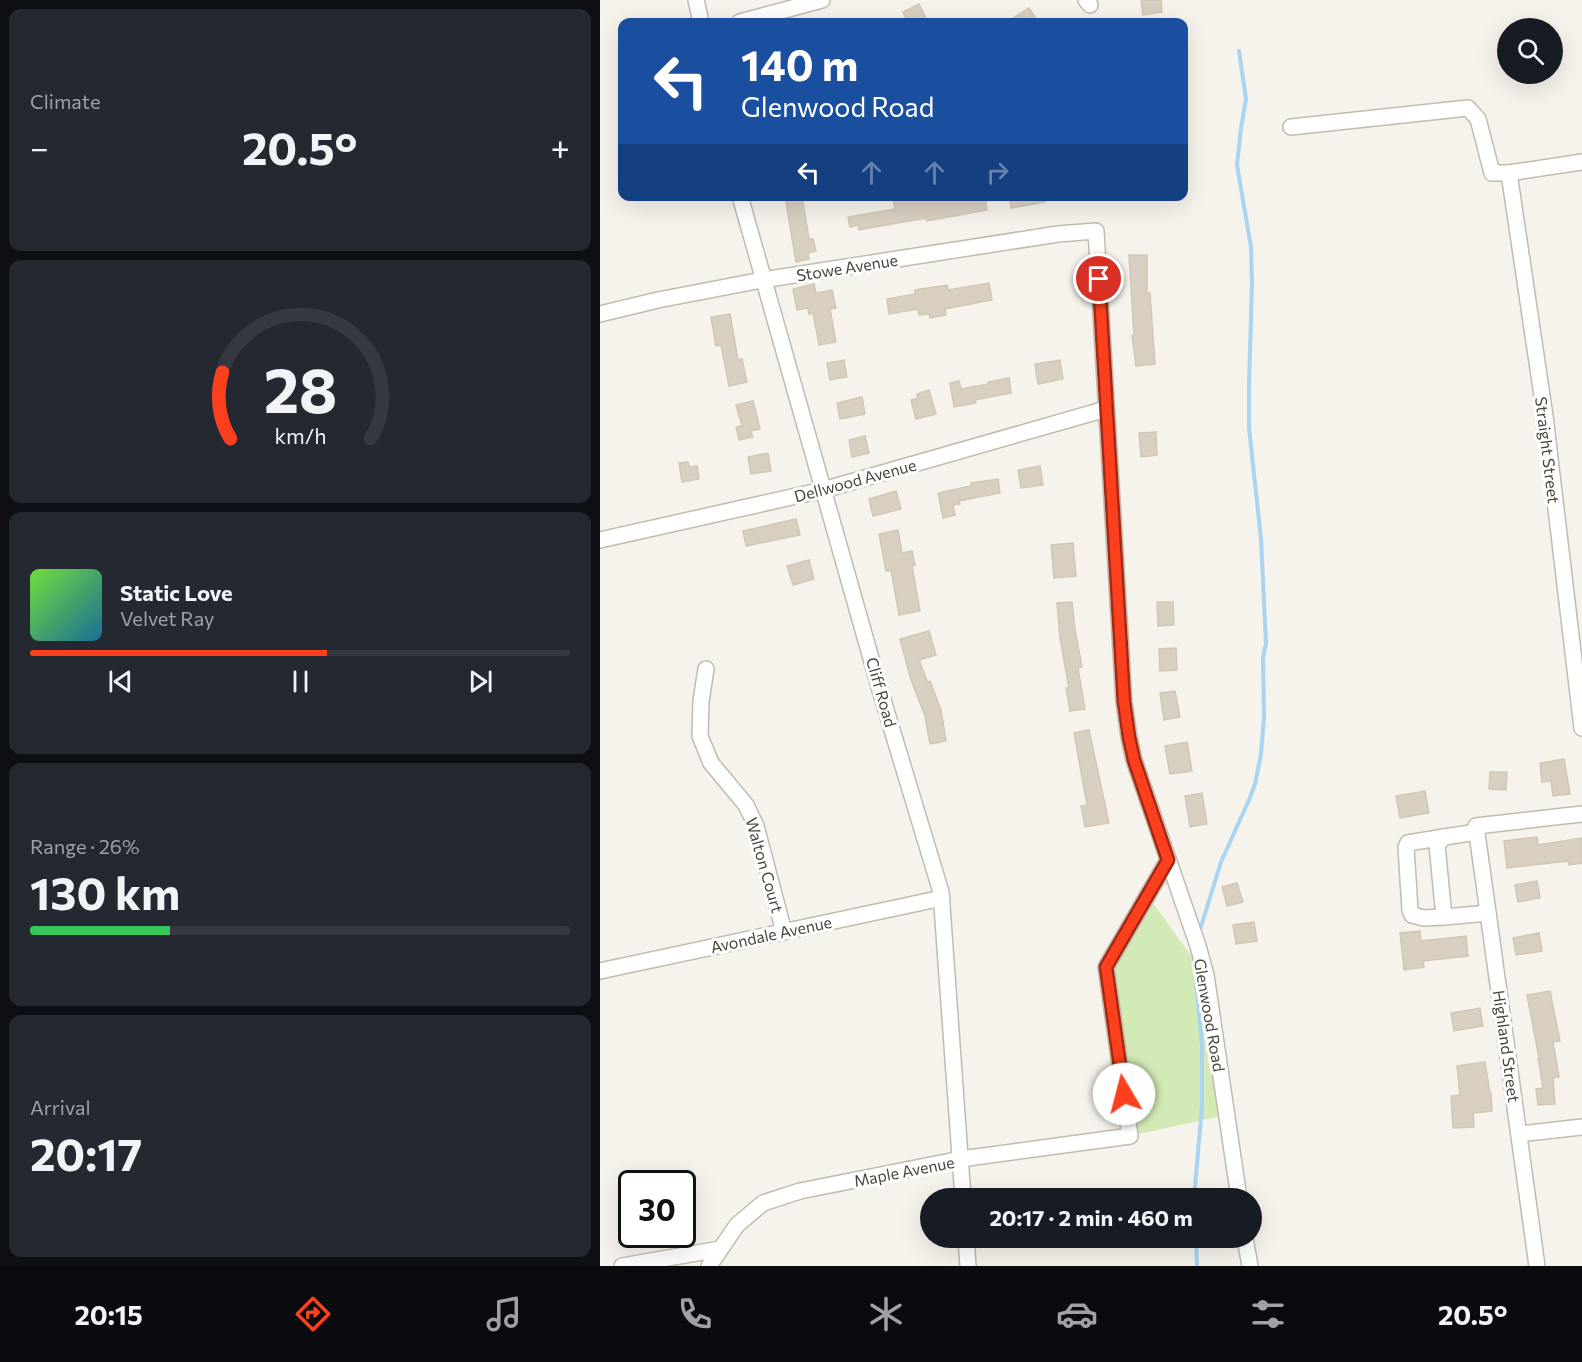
<!DOCTYPE html>
<html lang="en">
<head>
<meta charset="utf-8">
<style>
	body { margin:0; font-family:Commissioner,sans-serif; background:#242831; color:#f1f3f6; height:100vh; display:flex; flex-direction:column; font-size:22px; white-space:nowrap }
	* { box-sizing:border-box; margin:0 }
	p { font-size:20px; color:#9ea1a6 }
	.icon { flex:none; width:33px; height:33px; fill:none; stroke:currentColor; stroke-width:2; stroke-linecap:round; stroke-linejoin:round }
	.map { position:relative; flex:1; overflow:hidden }
	.drawer { display:flex; flex-direction:column; gap:9px; padding:9px; background:#0d0f14; width:600px }
	.drawer>* { flex:none }
	.top-card { position:absolute; left:18px; top:18px; width:570px; height:183px; border-radius:12px; box-shadow:0 6px 24px #0002; background:#1a4fa0; color:#fff; overflow:hidden }
	.fabs { position:absolute; left:897px; top:18px; display:grid; gap:12px }
	.fabs a { display:grid; place-items:center; width:66px; height:66px; border-radius:50%; background:#171b24; box-shadow:0 6px 24px #0002; font-size:30px }
	.speed { position:absolute; left:18px; top:1170px; display:flex; gap:12px; font-size:30px; font-weight:700; text-align:center }
	.speed>* { display:grid; place-content:center; width:78px; height:78px; border-radius:50%; background:#171b24; box-shadow:0 6px 24px #0002; line-height:1 }
	.speed .limit { border:3px solid #111; border-radius:9px; background:#fff; color:#111 }
	.pin { position:absolute; display:grid; place-items:center; width:51px; height:51px; color:#fff; margin:-26px; border:3px solid #fff; border-radius:50%; box-shadow:0 2px 6px #0007 }
	.me { position:absolute; width:66px; margin:-33px; rotate:352deg; stroke-linejoin:round; filter:drop-shadow(0 0 4px #0008) }
	.turn { display:flex; align-items:center; gap:21px; height:126px; padding:0 24px; font-size:27px }
	.turn .icon { width:78px; height:78px; stroke-width:2.5 }
	.turn b { display:block; font-size:42px; line-height:51px }
	.lanes { display:flex; align-items:center; height:57px; padding:0 24px; background:#0003; justify-content:center; gap:30px; direction:ltr }
	.lanes .off { opacity:.35 }
	.big { font-size:45px; font-weight:700; line-height:1.1 }
	.drawer .tile { flex:1; display:flex; flex-direction:column; justify-content:center; gap:9px; min-width:0; padding:0 21px; border-radius:12px; background:#242831 }
	.drawer .dial { align-items:center; gap:0 }
	.dial svg { height:156px; overflow:visible; fill:none; stroke:#363941; stroke-width:7; stroke-linecap:round; text-anchor:middle }
	.dial text { fill:#f1f3f6; stroke:none }
	.song { display:flex; align-items:center; gap:18px }
	.cover { width:72px; height:72px; border-radius:9px; background:linear-gradient(135deg,hsl(100 70% 55%),hsl(200 70% 35%)) }
	.played { height:6px; border-radius:3px; background:linear-gradient(90deg,#fc3f1d 55%,#363941 55%) }
	.keys { display:flex; justify-content:space-around; direction:ltr }
	.heat { display:flex; justify-content:space-between; align-items:center; font-size:33px; direction:ltr }
	.charge { height:9px; border-radius:4px; background:linear-gradient(90deg,#34c759 26%,#363941 0) }
	.trip { position:absolute; left:320px; top:1188px; width:342px; height:60px; border-radius:30px; background:#171b24; box-shadow:0 6px 24px #0002; font-weight:700; line-height:60px; text-align:center }
	.tab-bar { display:flex; height:96px; justify-content:space-around; align-items:center; background:#090b0e; color:#9ea1a6 }
	.tab-bar .icon { width:42px; height:42px }
	.tab-bar .current { color:#fc3f1d }
	.tab-bar b { font-size:27px; color:#f1f3f6 }
	main { display:flex; flex:1; min-height:0 }
	.map>svg:first-child { display:block }
</style>
</head>
<body>
<main>
<section class="drawer">
<div class="tile"><p>Climate</p>
<div class="heat"><a>−</a><b class="big">20.5°</b><a>+</a></div>
</div>
<div class="tile dial"><svg viewBox="0 0 100 80">
<path d="M14 69A42 42 0 1 1 86 69"/>
<path d="M14 69A42 42 0 0 1 10 35" stroke="#fc3f1d"/>
<text x="50" y="56" font-size="32" font-weight="700">28</text>
<text x="50" y="72" font-size="11">km/h</text>
</svg></div>
<div class="tile">
<div class="song"><i class="cover"></i><div><b>Static Love</b><p>Velvet Ray</p></div></div>
<div class="played"></div>
<div class="keys"><svg class="icon" aria-label="previous" viewBox="0 0 24 24"><path d="M18 5L8 12l10 7zM5 5v14"/></svg><svg class="icon" aria-label="pause" viewBox="0 0 24 24"><path d="M8 5v14M16 5v14"/></svg><svg class="icon" aria-label="next" viewBox="0 0 24 24"><path d="M6 5l10 7-10 7zM19 5v14"/></svg></div>
</div>
<div class="tile"><p>Range · 26%</p><b class="big">130 km</b><div class="charge"></div></div>
<div class="tile"><p>Arrival</p><b class="big">20:17</b></div>
</section>
<div class="map">
<svg width="982" height="1266" viewBox="0 0 982 1266">
	<rect width="100%" height="100%" fill="#f6f3ec"/>
	<path fill="#d2eab5" d="M553 903 594 960 626 1115 530 1136 506 967Z"/>
	<g fill="none" stroke-linecap="round" stroke-linejoin="round">
		<g stroke="#a9d4f2" stroke-width="4">
			<path d="M599 933 621 862 649 800 655 784 661 754 664 717 663 658 666 643 661 539 649 428V385L652 283 651 247 637 165 641 128 646 99 639 51"/>
			<path d="M594 1198 602 1106V1045L594 960 595 955"/>
			<path d="M596 1238 597 1266"/>
		</g>
	</g>
	<g fill="#d8cfc1" stroke="#d3c7b4" stroke-width="1.5">
		<path d="M541 0H561L562 12 543 15Z"/>
		<path d="M319 4 328 22H308L303 12Z"/>
		<path d="M429 8 438 22H407Z"/>
		<path d="M185 196H202L209 239H213L216 251 208 253 209 259 196 262Z"/>
		<path d="M310 196H314L315 198 325 196H352L353 199 369 196H385L387 210 327 221 326 218 259 230 258 225 250 227 248 217 295 209 293 199Z"/>
		<path d="M410 196H444L445 202 411 208Z"/>
		<path d="M529 255H547V293H550L555 364 536 366 532 336 534 335Z"/>
		<path d="M389 283 392 300 345 309 346 315 330 318 329 314 319 315 318 309 289 314 287 299 315 294V290L347 285 348 290Z"/>
		<path d="M214 284 216 293 232 290 236 308 230 309 236 342 219 345 213 313 209 314 208 308 197 310 193 289Z"/>
		<path d="M130 314 138 360 142 359 147 382 129 386 121 345 116 346 111 317Z"/>
		<path d="M244 360 247 377 230 380 227 363Z"/>
		<path d="M460 360 463 379 438 384 435 364Z"/>
		<path d="M409 378 411 393 375 400 376 403 354 407 350 383 359 381 361 389 388 384V382Z"/>
		<path d="M329 390 336 414 316 419 311 400 318 398 317 394Z"/>
		<path d="M262 397 265 414 240 419 237 403Z"/>
		<path d="M153 401 160 429 151 431 153 437 139 440 136 427 142 426 136 405Z"/>
		<path d="M556 432 557 455 541 457 539 433Z"/>
		<path d="M265 436 269 453 252 457 249 440Z"/>
		<path d="M168 453 171 471 151 474 148 457Z"/>
		<path d="M88 462 89 467 97 466 99 479 82 482 79 463Z"/>
		<path d="M440 466 443 485 421 488 418 470Z"/>
		<path d="M398 479 400 493 359 501 360 504 353 505 355 515 343 518 338 493 371 486V483Z"/>
		<path d="M296 491 301 509 273 516 269 499Z"/>
		<path d="M196 519 200 535 146 546 143 531Z"/>
		<path d="M298 530 302 553 312 551 315 565 312 566 320 611 299 615 291 570 286 571 279 534Z"/>
		<path d="M473 543 476 576 454 578 451 545Z"/>
		<path d="M209 560 214 579 193 585 187 566Z"/>
		<path d="M472 602 475 630 482 667 478 668 485 709 470 711 466 688H469L460 638 457 603Z"/>
		<path d="M557 602H573L574 625 558 626Z"/>
		<path d="M329 631 336 655 319 660 328 683 330 681 341 710 346 741 330 744 325 716 311 680 300 639Z"/>
		<path d="M576 648 577 670 560 671 559 649Z"/>
		<path d="M575 691 580 717 564 720 560 693Z"/>
		<path d="M489 730 509 823 485 827 481 806 487 805 474 733Z"/>
		<path d="M587 742 592 771 570 774 565 746Z"/>
		<path d="M964 759 970 794 953 796 951 781 942 782 940 763Z"/>
		<path d="M890 772H907L906 790 889 789Z"/>
		<path d="M825 791 829 813 800 818 796 796Z"/>
		<path d="M602 793 607 824 590 827 585 796Z"/>
		<path d="M937 837 938 845 982 838V863L969 865 968 861 907 868 904 841Z"/>
		<path d="M937 881 940 898 918 902 915 885Z"/>
		<path d="M637 883 643 902 627 906 622 887Z"/>
		<path d="M654 922 657 941 636 944 633 925Z"/>
		<path d="M820 931 821 941 866 936 868 956 823 961 824 967 804 970 800 933Z"/>
		<path d="M939 933 942 951 916 955 913 938Z"/>
		<path d="M950 991 960 1041 953 1042 959 1077 953 1078 955 1104 938 1105 936 1089 943 1088 938 1058H939L927 995Z"/>
		<path d="M880 1008 883 1026 854 1031 851 1013Z"/>
		<path d="M885 1062 890 1093H891L892 1111 873 1113 874 1127 853 1128 851 1096 860 1095 857 1066Z"/>
	</g>
	<g fill="none" stroke-linecap="round" stroke-linejoin="round">
		<defs>
			<g id="minor">
				<path d="M96 0 101 22"/>
				<path d="M486 0 490 5"/>
				<path d="M140 22 222 0"/>
				<path d="M691 127 868 108 878 119 892 173H909L982 162"/>
				<path d="M909 173 945 416 982 728"/>
				<path d="M140 196 280 690 341 892 363 1198"/>
				<path d="M0 314 58 300 162 280 458 234 496 231 524 702 529 737 534 760 598 946 606 975 639 1198"/>
				<path d="M0 540 223 490 506 409"/>
				<path d="M106 669 101 701 100 736 111 763 146 805 156 826 184 932"/>
				<path d="M877 832 844 837 837 845 844 917 888 913"/>
				<path d="M844 917 824 918 812 915 810 910 806 847 808 843 844 837"/>
				<path d="M0 971 342 898"/>
				<path d="M919 1134 982 1127"/>
				<path d="M366 1238 368 1266"/>
				<path d="M645 1238 650 1266"/>
				<path d="M22 1266 120 1249"/>
				<path d="M109 1266 137 1225 163 1203 200 1191 361 1159 530 1136 506 967 568 860"/>
				<path d="M937 1266 876 826 982 814"/>
			</g>
		</defs>
		<use href="#minor" stroke="#c2bbae" stroke-width="18"/>
		<use href="#minor" stroke="#fff" stroke-width="15"/>
	</g>
	<g fill="none" stroke-linecap="round" stroke-linejoin="round">
		<defs>
			<path id="route" d="M499 279 524 702 529 737 534 760 568 860 506 967 524 1094"/>
		</defs>
		<use href="#route" stroke="#a42913" stroke-width="15"/>
		<use href="#route" stroke="#fc3f1d" stroke-width="10"/>
	</g>
	<g text-anchor="middle" dominant-baseline="central" stroke-width="6" stroke-linejoin="round" paint-order="stroke">
		<g font-size="16" fill="#4b4439" stroke="#fff">
			<text transform="translate(247 267) rotate(-9)">Stowe Avenue</text>
			<text transform="translate(948 450) rotate(83)">Straight Street</text>
			<text transform="translate(255 480) rotate(-15)">Dellwood Avenue</text>
			<text transform="translate(282 692) rotate(74)">Cliff Road</text>
			<text transform="translate(165 865) rotate(74)">Walton Court</text>
			<text transform="translate(171 934) rotate(-12)">Avondale Avenue</text>
			<text transform="translate(610 1015) rotate(80)">Glenwood Road</text>
			<text transform="translate(907 1046) rotate(82)">Highland Street</text>
			<text transform="translate(304 1171) rotate(-11)">Maple Avenue</text>
		</g>
	</g>
</svg>
<div class="fabs">
<a><svg class="icon" aria-label="search" viewBox="0 0 24 24"><circle cx="10" cy="10" r="6"/><path d="M15 15l6 6"/></svg></a>
</div>
<div class="speed"><div class="limit">30</div></div>
<div class="pin" style="left:499px;top:279px;background:#d93025"><svg class="icon" aria-label="arrive" viewBox="0 0 24 24"><path d="M6 21V4h12l-3 4 3 4H6"/></svg></div>
<svg class="me" style="left:524px;top:1094px" viewBox="-20 -20 40 40"><circle r="19" fill="#fff"/><path d="M0-13L10 11 0 6-10 11z" fill="#fc3f1d"/></svg>
<div class="trip">20:17 · 2 min · 460 m</div>
<div class="top-card">
<div class="turn"><svg class="icon" aria-label="left" viewBox="0 0 24 24"><path d="M17 20v-9H6M10 6l-5 5 5 5"/></svg><div><b>140 m</b>Glenwood Road</div></div>
<div class="lanes"><svg class="icon" aria-label="left" viewBox="0 0 24 24"><path d="M17 20v-9H6M10 6l-5 5 5 5"/></svg><svg class="icon off" aria-label="ahead" viewBox="0 0 24 24"><path d="M12 20V5M6 11l6-6 6 6"/></svg><svg class="icon off" aria-label="ahead" viewBox="0 0 24 24"><path d="M12 20V5M6 11l6-6 6 6"/></svg><svg class="icon off" aria-label="right" viewBox="0 0 24 24"><path d="M7 20v-9h11M14 6l5 5-5 5"/></svg></div>
</div>
</div>
</main>
<nav class="tab-bar">
<b>20:15</b>
<svg class="icon current" aria-label="directions" viewBox="0 0 24 24"><path d="M12 3l9 9-9 9-9-9zM9 14v-3h6M13 9l2 2-2 2"/></svg>
<svg class="icon" aria-label="music" viewBox="0 0 24 24"><path d="M9 18V5l10-2v13"/><circle cx="6" cy="18" r="3"/><circle cx="16" cy="16" r="3"/></svg>
<svg class="icon" aria-label="phone" viewBox="0 0 24 24"><path d="M5 4h4l2 5-3 2q2 4 5 5l2-3 5 2v4C11 20 4 13 5 4z"/></svg>
<svg class="icon" aria-label="climate" viewBox="0 0 24 24"><path d="M12 3v18M4 7l16 10M4 17L20 7"/></svg>
<svg class="icon" aria-label="car" viewBox="0 0 24 24"><path d="M5 17H2v-5l4-1 3-4h7l3 4 3 1v5h-3M9 17h6M6 11h13"/><circle cx="7" cy="17" r="2"/><circle cx="17" cy="17" r="2"/></svg>
<svg class="icon" aria-label="filters" viewBox="0 0 24 24"><path d="M4 7h16M4 17h16"/><circle cx="9" cy="7" r="2"/><circle cx="15" cy="17" r="2"/></svg>
<b>20.5°</b>
</nav>
</body>
</html>
